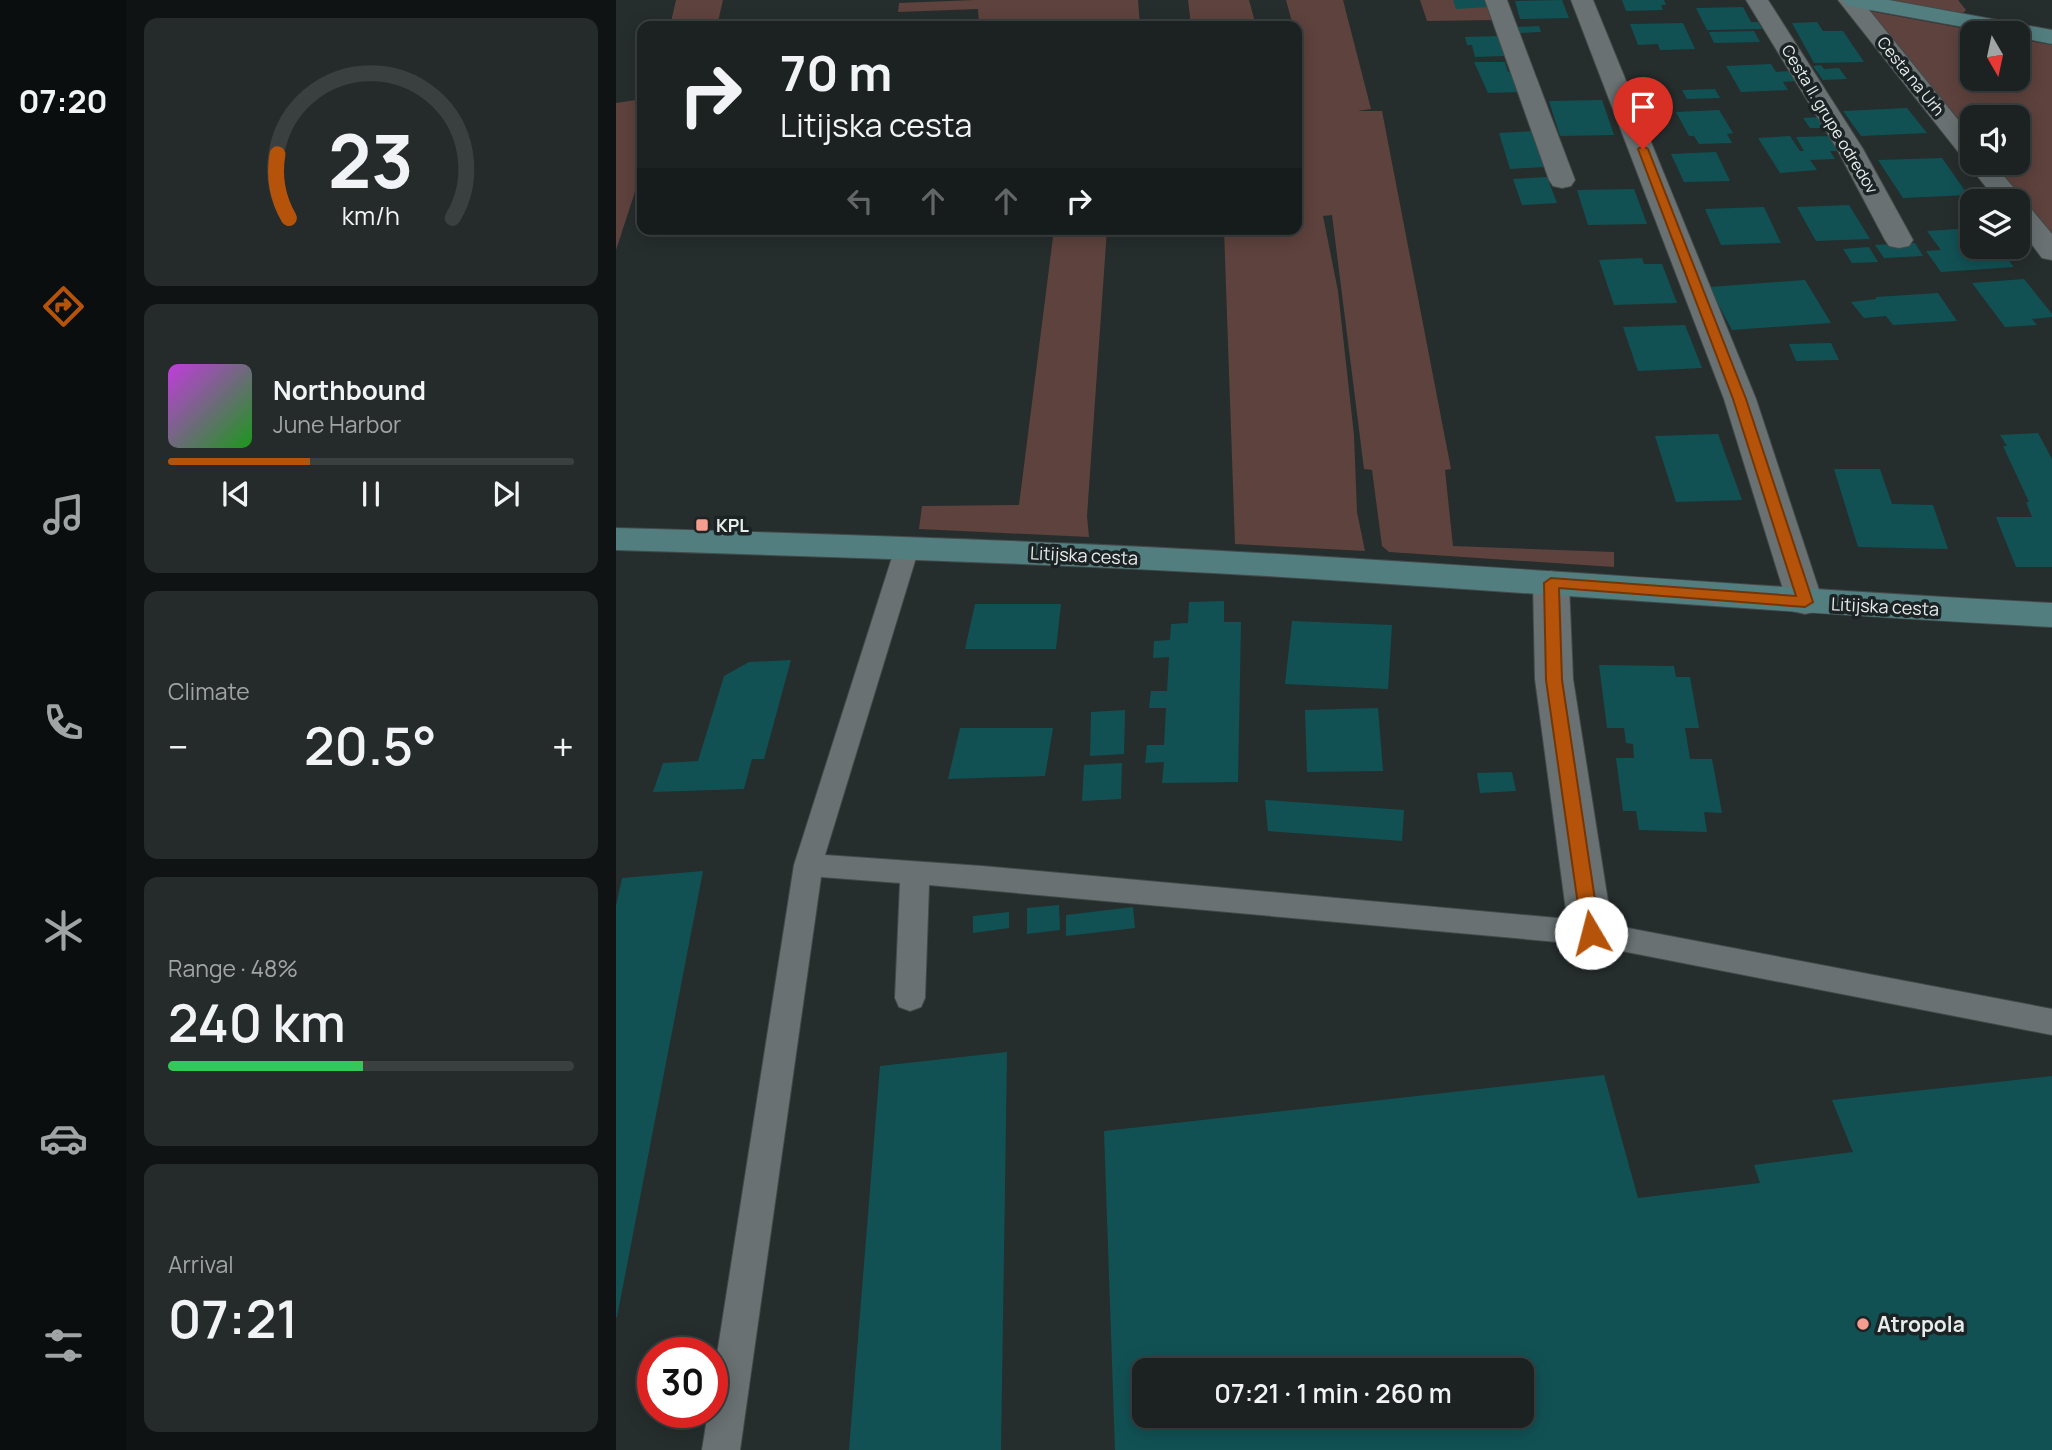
<!DOCTYPE html>
<html lang="en">
<head>
<meta charset="utf-8">
<style>
	body { margin:0; font-family:Manrope,sans-serif; background:#252a2a; color:#f1f3f6; height:100vh; display:flex; flex-direction:column; font-size:26px; white-space:nowrap }
	* { box-sizing:border-box; margin:0 }
	p { font-size:23px; color:#a0a4a5 }
	.icon { flex:none; width:38px; height:38px; fill:none; stroke:currentColor; stroke-width:2; stroke-linecap:round; stroke-linejoin:round }
	.map { position:relative; flex:1; overflow:hidden }
	.panel { display:flex; flex-direction:column; gap:18px; padding:18px; background:#0f1313; width:490px }
	.panel>* { flex:none }
	.top-card { position:absolute; left:21px; top:21px; width:665px; height:214px; border-radius:14px; box-shadow:0 4px 18px #0003,0 0 0 2px #3a3f40; background:#1c2222; color:#f1f3f6; overflow:hidden }
	.needle { width:46px; rotate:171deg }
	.buttons { position:absolute; left:1344px; top:21px; display:grid; gap:14px }
	.buttons a { display:grid; place-items:center; width:70px; height:70px; border-radius:14px; background:#1c2222; box-shadow:0 4px 18px #0003,0 0 0 2px #3a3f40; font-size:35px }
	.speed { position:absolute; left:21px; top:1337px; display:flex; gap:14px; font-size:35px; font-weight:700; text-align:center }
	.speed>* { display:grid; place-content:center; width:91px; height:91px; border-radius:50%; background:#1c2222; box-shadow:0 4px 18px #0003,0 0 0 2px #3a3f40; line-height:1 }
	.speed .limit { border:10px solid #d22; background:#fff; color:#111 }
	.pin { position:absolute; display:grid; place-items:center; width:60px; height:60px; color:#fff; margin:-72px -30px; border-radius:50% 50% 50% 0; rotate:-45deg; box-shadow:0 0 7px #0007 }
	.pin .icon { rotate:45deg }
	.me { position:absolute; width:77px; margin:-38px; rotate:352deg; stroke-linejoin:round; filter:drop-shadow(0 0 5px #0008) }
	.turn { display:flex; align-items:center; gap:24px; height:147px; padding:0 28px; font-size:32px }
	.turn .icon { width:91px; height:91px; stroke-width:2.5 }
	.turn b { display:block; font-size:49px; line-height:60px }
	.lanes { display:flex; align-items:center; height:66px; padding:0 28px; background:#0003; justify-content:center; gap:35px; direction:ltr }
	.lanes .off { opacity:.35 }
	.big { font-size:52px; font-weight:600; line-height:1.1 }
	.panel .tile { flex:1; display:flex; flex-direction:column; justify-content:center; gap:10px; min-width:0; padding:0 24px; border-radius:14px; background:#252a2a }
	.panel .dial { align-items:center; gap:0 }
	.dial svg { height:182px; overflow:visible; fill:none; stroke:#3a3f40; stroke-width:7; stroke-linecap:round; text-anchor:middle }
	.dial text { fill:#f1f3f6; stroke:none }
	.song { display:flex; align-items:center; gap:21px }
	.cover { width:84px; height:84px; border-radius:10px; background:linear-gradient(135deg,hsl(290 70% 55%),hsl(120 70% 35%)) }
	.played { height:7px; border-radius:4px; background:linear-gradient(90deg,#b45309 35%,#3a3f40 35%) }
	.keys { display:flex; justify-content:space-around; direction:ltr }
	.heat { display:flex; justify-content:space-between; align-items:center; font-size:38px; direction:ltr }
	.charge { height:10px; border-radius:5px; background:linear-gradient(90deg,#34c759 48%,#3a3f40 0) }
	.trip { position:absolute; left:516px; top:1358px; width:402px; height:70px; border-radius:14px; background:#1c2222; box-shadow:0 4px 18px #0003,0 0 0 2px #3a3f40; font-weight:600; line-height:70px; text-align:center }
	main { display:flex; flex:1; min-height:0 }
	.tabs { display:flex; flex-direction:column; width:126px; justify-content:space-around; align-items:center; background:#0b0e0e; color:#a0a4a5 }
	.tabs .icon { width:49px; height:49px }
	.tabs .current { color:#b45309 }
	.tabs b { font-size:32px; color:#f1f3f6 }
	.map>svg:first-child { display:block }
</style>
</head>
<body>
<main>
<nav class="tabs">
<b>07:20</b>
<svg class="icon current" aria-label="directions" viewBox="0 0 24 24"><path d="M12 3l9 9-9 9-9-9zM9 14v-3h6M13 9l2 2-2 2"/></svg>
<svg class="icon" aria-label="music" viewBox="0 0 24 24"><path d="M9 18V5l10-2v13"/><circle cx="6" cy="18" r="3"/><circle cx="16" cy="16" r="3"/></svg>
<svg class="icon" aria-label="phone" viewBox="0 0 24 24"><path d="M5 4h4l2 5-3 2q2 4 5 5l2-3 5 2v4C11 20 4 13 5 4z"/></svg>
<svg class="icon" aria-label="climate" viewBox="0 0 24 24"><path d="M12 3v18M4 7l16 10M4 17L20 7"/></svg>
<svg class="icon" aria-label="car" viewBox="0 0 24 24"><path d="M5 17H2v-5l4-1 3-4h7l3 4 3 1v5h-3M9 17h6M6 11h13"/><circle cx="7" cy="17" r="2"/><circle cx="17" cy="17" r="2"/></svg>
<svg class="icon" aria-label="filters" viewBox="0 0 24 24"><path d="M4 7h16M4 17h16"/><circle cx="9" cy="7" r="2"/><circle cx="15" cy="17" r="2"/></svg>
</nav>
<section class="panel">
<div class="tile dial"><svg viewBox="0 0 100 80">
<path d="M14 69A42 42 0 1 1 86 69"/>
<path d="M14 69A42 42 0 0 1 9 41" stroke="#b45309"/>
<text x="50" y="56" font-size="32" font-weight="700">23</text>
<text x="50" y="72" font-size="11">km/h</text>
</svg></div>
<div class="tile">
<div class="song"><i class="cover"></i><div><b>Northbound</b><p>June Harbor</p></div></div>
<div class="played"></div>
<div class="keys"><svg class="icon" aria-label="previous" viewBox="0 0 24 24"><path d="M18 5L8 12l10 7zM5 5v14"/></svg><svg class="icon" aria-label="pause" viewBox="0 0 24 24"><path d="M8 5v14M16 5v14"/></svg><svg class="icon" aria-label="next" viewBox="0 0 24 24"><path d="M6 5l10 7-10 7zM19 5v14"/></svg></div>
</div>
<div class="tile"><p>Climate</p>
<div class="heat"><a>−</a><b class="big">20.5°</b><a>+</a></div>
</div>
<div class="tile"><p>Range · 48%</p><b class="big">240 km</b><div class="charge"></div></div>
<div class="tile"><p>Arrival</p><b class="big">07:21</b></div>
</section>
<div class="map">
<svg width="1436" height="1450" viewBox="0 0 1436 1450">
	<rect width="100%" height="100%" fill="#262d2d"/>
	<g fill="#5e423d">
		<path d="M60 0H107L101 26H54Z"/>
		<path d="M359 0H522L524 26H363L362 9 282 12 283 3Z"/>
		<path d="M572 0H633L640 26H575Z"/>
		<path d="M670 0H727L755 109 741 111H766L835 469 829 470 837 546 998 552V567L773 552 766 546 756 470 748 469 716 215 707 216 722 291 738 435 741 512 749 551 619 544 608 229H681L682 45 681 26H677Z"/>
		<path d="M804 0H870L878 20 811 21Z"/>
		<path d="M1270 0H1342L1350 10 1347 13Z"/>
		<path d="M1253 11 1372 33H1356V79H1402V39L1436 45V239L1373 163H1402V117H1356V142L1284 54Z"/>
		<path d="M26 99V159L18 195 0 250V103Z"/>
		<path d="M438 229H491L471 516 473 537 303 529 306 506 403 505Z"/>
	</g>
	<g fill="#115154" fill-rule="evenodd">
		<path d="M837 0H870L873 7 840 9Z"/>
		<path d="M946 0 953 18 904 19 899 1Z"/>
		<path d="M1006 0H1048L1050 5H1045L1047 10 1010 11Z"/>
		<path d="M1127 7 1135 22H1142L1146 29 1091 30 1080 8Z"/>
		<path d="M1201 22 1207 31H1227L1248 62 1198 63 1176 23Z"/>
		<path d="M1067 23 1079 49 1044 50 1042 44 1022 45 1014 24Z"/>
		<path d="M923 26 925 32 903 33 901 27Z"/>
		<path d="M1138 31 1144 42 1098 43 1093 32Z"/>
		<path d="M883 36 889 56 859 57 856 45H851L849 37Z"/>
		<path d="M858 62H889L892 72 897 71 905 92 872 93Z"/>
		<path d="M1155 64 1160 72 1175 71 1181 81 1167 82 1172 90 1125 92 1110 66Z"/>
		<path d="M1205 65 1208 69 1223 68 1231 79 1207 80 1197 66Z"/>
		<path d="M1099 89 1104 98 1071 99 1066 90Z"/>
		<path d="M986 100 998 135 944 136 933 101Z"/>
		<path d="M1291 108 1311 133 1245 136 1227 111Z"/>
		<path d="M1103 110 1117 133 1111 134 1116 143 1083 144 1078 136H1073L1060 112Z"/>
		<path d="M1204 117 1211 128H1194L1187 118Z"/>
		<path d="M918 131 928 167 894 169 883 133Z"/>
		<path d="M1174 136 1184 151H1188L1180 137 1216 136 1225 151H1214L1219 159 1194 160 1201 170 1164 173 1142 138Z"/>
		<path d="M1100 152 1114 181 1068 182 1055 154Z"/>
		<path d="M1326 158 1352 195 1287 198 1262 160Z"/>
		<path d="M931 177 941 203 906 205 897 179Z"/>
		<path d="M1018 189 1031 224 972 225 961 190Z"/>
		<path d="M1233 205 1254 239 1200 241 1181 207Z"/>
		<path d="M1148 207 1165 243 1105 245 1089 209Z"/>
		<path d="M1356 228V247H1382L1398 267 1325 272 1310 251 1325 250 1311 231Z"/>
		<path d="M1299 243 1307 256 1268 258 1259 245Z"/>
		<path d="M1253 247 1262 262 1236 263 1227 249Z"/>
		<path d="M1026 258 1028 264H1046L1061 303 998 305 983 260Z"/>
		<path d="M1408 279 1436 314V317L1416 319 1421 325 1389 327 1356 283Z"/>
		<path d="M1189 280 1215 323 1116 330 1093 287Z"/>
		<path d="M1322 293 1341 321 1277 325 1270 316 1248 318 1235 302 1260 299V297Z"/>
		<path d="M1069 325 1086 368 1022 371 1007 327Z"/>
		<path d="M1215 343 1223 360 1180 361 1173 344Z"/>
		<path d="M1422 433 1436 459V567H1400L1380 517H1416L1410 502H1413L1387 446H1391L1384 435Z"/>
		<path d="M1102 434 1126 500 1060 502 1039 436Z"/>
		<path d="M1218 469H1264L1276 504 1317 505 1332 549 1242 547Z"/>
		<path d="M608 601V622H625L622 782 546 783 548 762 529 763 531 745H548L550 708H533L535 691H551L553 657 537 658 538 641 554 640 555 624 572 623 573 602Z"/>
		<path d="M359 604H445L440 649H349Z"/>
		<path d="M676 621 776 625 772 689 669 684Z"/>
		<path d="M175 660 148 759H136L128 789 37 792 47 763 82 761 108 676 133 662Z"/>
		<path d="M983 665 1058 666 1060 677H1074L1083 728H1069L1074 759H1096L1106 813 1088 812 1091 832 1023 830 1020 811H1007L1000 758H1018L1017 744 1010 743 1008 728H991Z"/>
		<path d="M762 708 767 771 691 772 689 710Z"/>
		<path d="M509 710 508 754 474 756 475 712Z"/>
		<path d="M344 728H437L429 776 332 779Z"/>
		<path d="M506 763 505 799 466 801 468 765Z"/>
		<path d="M896 772 900 791 864 793 861 773Z"/>
		<path d="M649 800 788 810 786 841 652 831Z"/>
		<path d="M87 871 1 1317H0V906L6 878Z"/>
		<path d="M443 905 444 930 411 934V908Z"/>
		<path d="M517 907 519 928 450 936V915Z"/>
		<path d="M393 912V928L357 933V916Z"/>
		<path d="M391 1052 385 1450H233L264 1066Z"/>
		<path d="M988 1075 1022 1198 1144 1183 1138 1165 1237 1152 1216 1100 1436 1076V1450H499L488 1131ZM528 1370H906V1416H528Z"/>
	</g>
	<g fill="none" stroke-linecap="round" stroke-linejoin="round">
		<defs>
			<path id="lane" d="M291 540 299 543 303 548 209 855 366 866 975 921 1436 1009V1035L975 945 313 885 309 998 305 1007 294 1011 283 1007 279 998 284 883 205 877 124 1450H86L92 1412H96V1386L178 865 279 548 283 543Z"/>
			<g id="street">
				<path d="M869 0H891L959 180 955 186 946 188 937 186 933 180Z"/>
				<path d="M955 0H977L1140 399 1207 602 1202 611 1189 614 1176 611 1171 602 1108 399Z"/>
				<path d="M1130 0H1152L1247 149 1297 240 1293 246 1283 248 1273 246 1269 240 1221 149Z"/>
				<path d="M1222 0H1245L1356 137V163H1377L1436 234V260L1426 258 1402 226V201H1381L1351 163 1353 160 1347 158Z"/>
				<path d="M935 571 947 575 953 583 957 679 997 933 990 946 975 951 960 946 953 933 919 679 917 583 923 575Z"/>
			</g>
			<g id="secondary">
				<path d="M1227 0H1273L1436 30V44L1402 37V33H1380L1238 7 1230 5Z"/>
				<path d="M0 528C248 535 496 543 744 559 975 573 1205 591 1436 603V627C1205 615 975 597 744 582 496 565 248 558 0 550Z"/>
			</g>
		</defs>
		<use href="#lane" stroke="#434949" stroke-width="2"/>
		<use href="#street" stroke="#434949" stroke-width="2"/>
		<use href="#secondary" stroke="#434949" stroke-width="2"/>
		<use href="#lane" fill="#697172" fill-rule="evenodd"/>
		<use href="#street" fill="#697172" fill-rule="evenodd"/>
		<use href="#secondary" fill="#527e80" fill-rule="evenodd"/>
	</g>
	<path fill="#b45309" stroke="#753606" stroke-width="2" d="M1027 146 1032 149 1130 399 1197 602 1189 607 943 588 946 680 984 933 981 938 975 940 968 938 966 933 930 680 928 583 935 578 1180 596 1117 399 1022 149Z"/>
	<g fill="#f59d8e" stroke="#1c2324" stroke-width="2.5">
		<rect x="79" y="518" width="14" height="14" rx="3.5"/>
		<circle cx="1247" cy="1324" r="7"/>
	</g>
	<g text-anchor="middle" dominant-baseline="central" stroke-width="7" stroke-linejoin="round" paint-order="stroke">
		<g font-size="16" fill="#e8ecec" stroke="#1c2324">
			<text transform="translate(1295 76) rotate(51)">Cesta na Urh</text>
			<text transform="translate(1214 119) rotate(59)">Cesta II. grupe odredov</text>
		</g>
		<g font-size="18" font-weight="bold" fill="#e8ecec" stroke="#1c2324" text-anchor="start">
			<text x="100" y="525">KPL</text>
		</g>
		<g font-size="18" fill="#e8ecec" stroke="#1c2324">
			<text transform="translate(468 555) rotate(3)">Litijska cesta</text>
			<text transform="translate(1269 606) rotate(3)">Litijska cesta</text>
		</g>
		<g font-size="21" font-weight="bold" fill="#e8ecec" stroke="#1c2324" text-anchor="start">
			<text x="1261" y="1324">Atropola</text>
		</g>
	</g>
</svg>
<div class="buttons">
<a><svg class="needle" viewBox="-14 -14 28 28"><path d="M0-13l5 13h-10z" fill="#e53935"/><path d="M0 13l5-13h-10z" fill="#a0a4a5"/></svg></a>
<a><svg class="icon" aria-label="sound" viewBox="0 0 24 24"><path d="M4 9h4l5-4v14l-5-4H4zM17 9q2 3 0 6"/></svg></a>
<a><svg class="icon" aria-label="layers" viewBox="0 0 24 24"><path d="M12 4l9 5-9 5-9-5zM3 14l9 5 9-5"/></svg></a>
</div>
<div class="speed"><div class="limit">30</div></div>
<div class="pin" style="left:1027px;top:149px;background:#d93025"><svg class="icon" aria-label="arrive" viewBox="0 0 24 24"><path d="M6 21V4h12l-3 4 3 4H6"/></svg></div>
<svg class="me" style="left:975px;top:933px" viewBox="-20 -20 40 40"><circle r="19" fill="#fff"/><path d="M0-13L10 11 0 6-10 11z" fill="#b45309"/></svg>
<div class="trip">07:21 · 1 min · 260 m</div>
<div class="top-card">
<div class="turn"><svg class="icon" aria-label="right" viewBox="0 0 24 24"><path d="M7 20v-9h11M14 6l5 5-5 5"/></svg><div><b>70 m</b>Litijska cesta</div></div>
<div class="lanes"><svg class="icon off" aria-label="left" viewBox="0 0 24 24"><path d="M17 20v-9H6M10 6l-5 5 5 5"/></svg><svg class="icon off" aria-label="ahead" viewBox="0 0 24 24"><path d="M12 20V5M6 11l6-6 6 6"/></svg><svg class="icon off" aria-label="ahead" viewBox="0 0 24 24"><path d="M12 20V5M6 11l6-6 6 6"/></svg><svg class="icon" aria-label="right" viewBox="0 0 24 24"><path d="M7 20v-9h11M14 6l5 5-5 5"/></svg></div>
</div>
</div>
</main>
</body>
</html>
